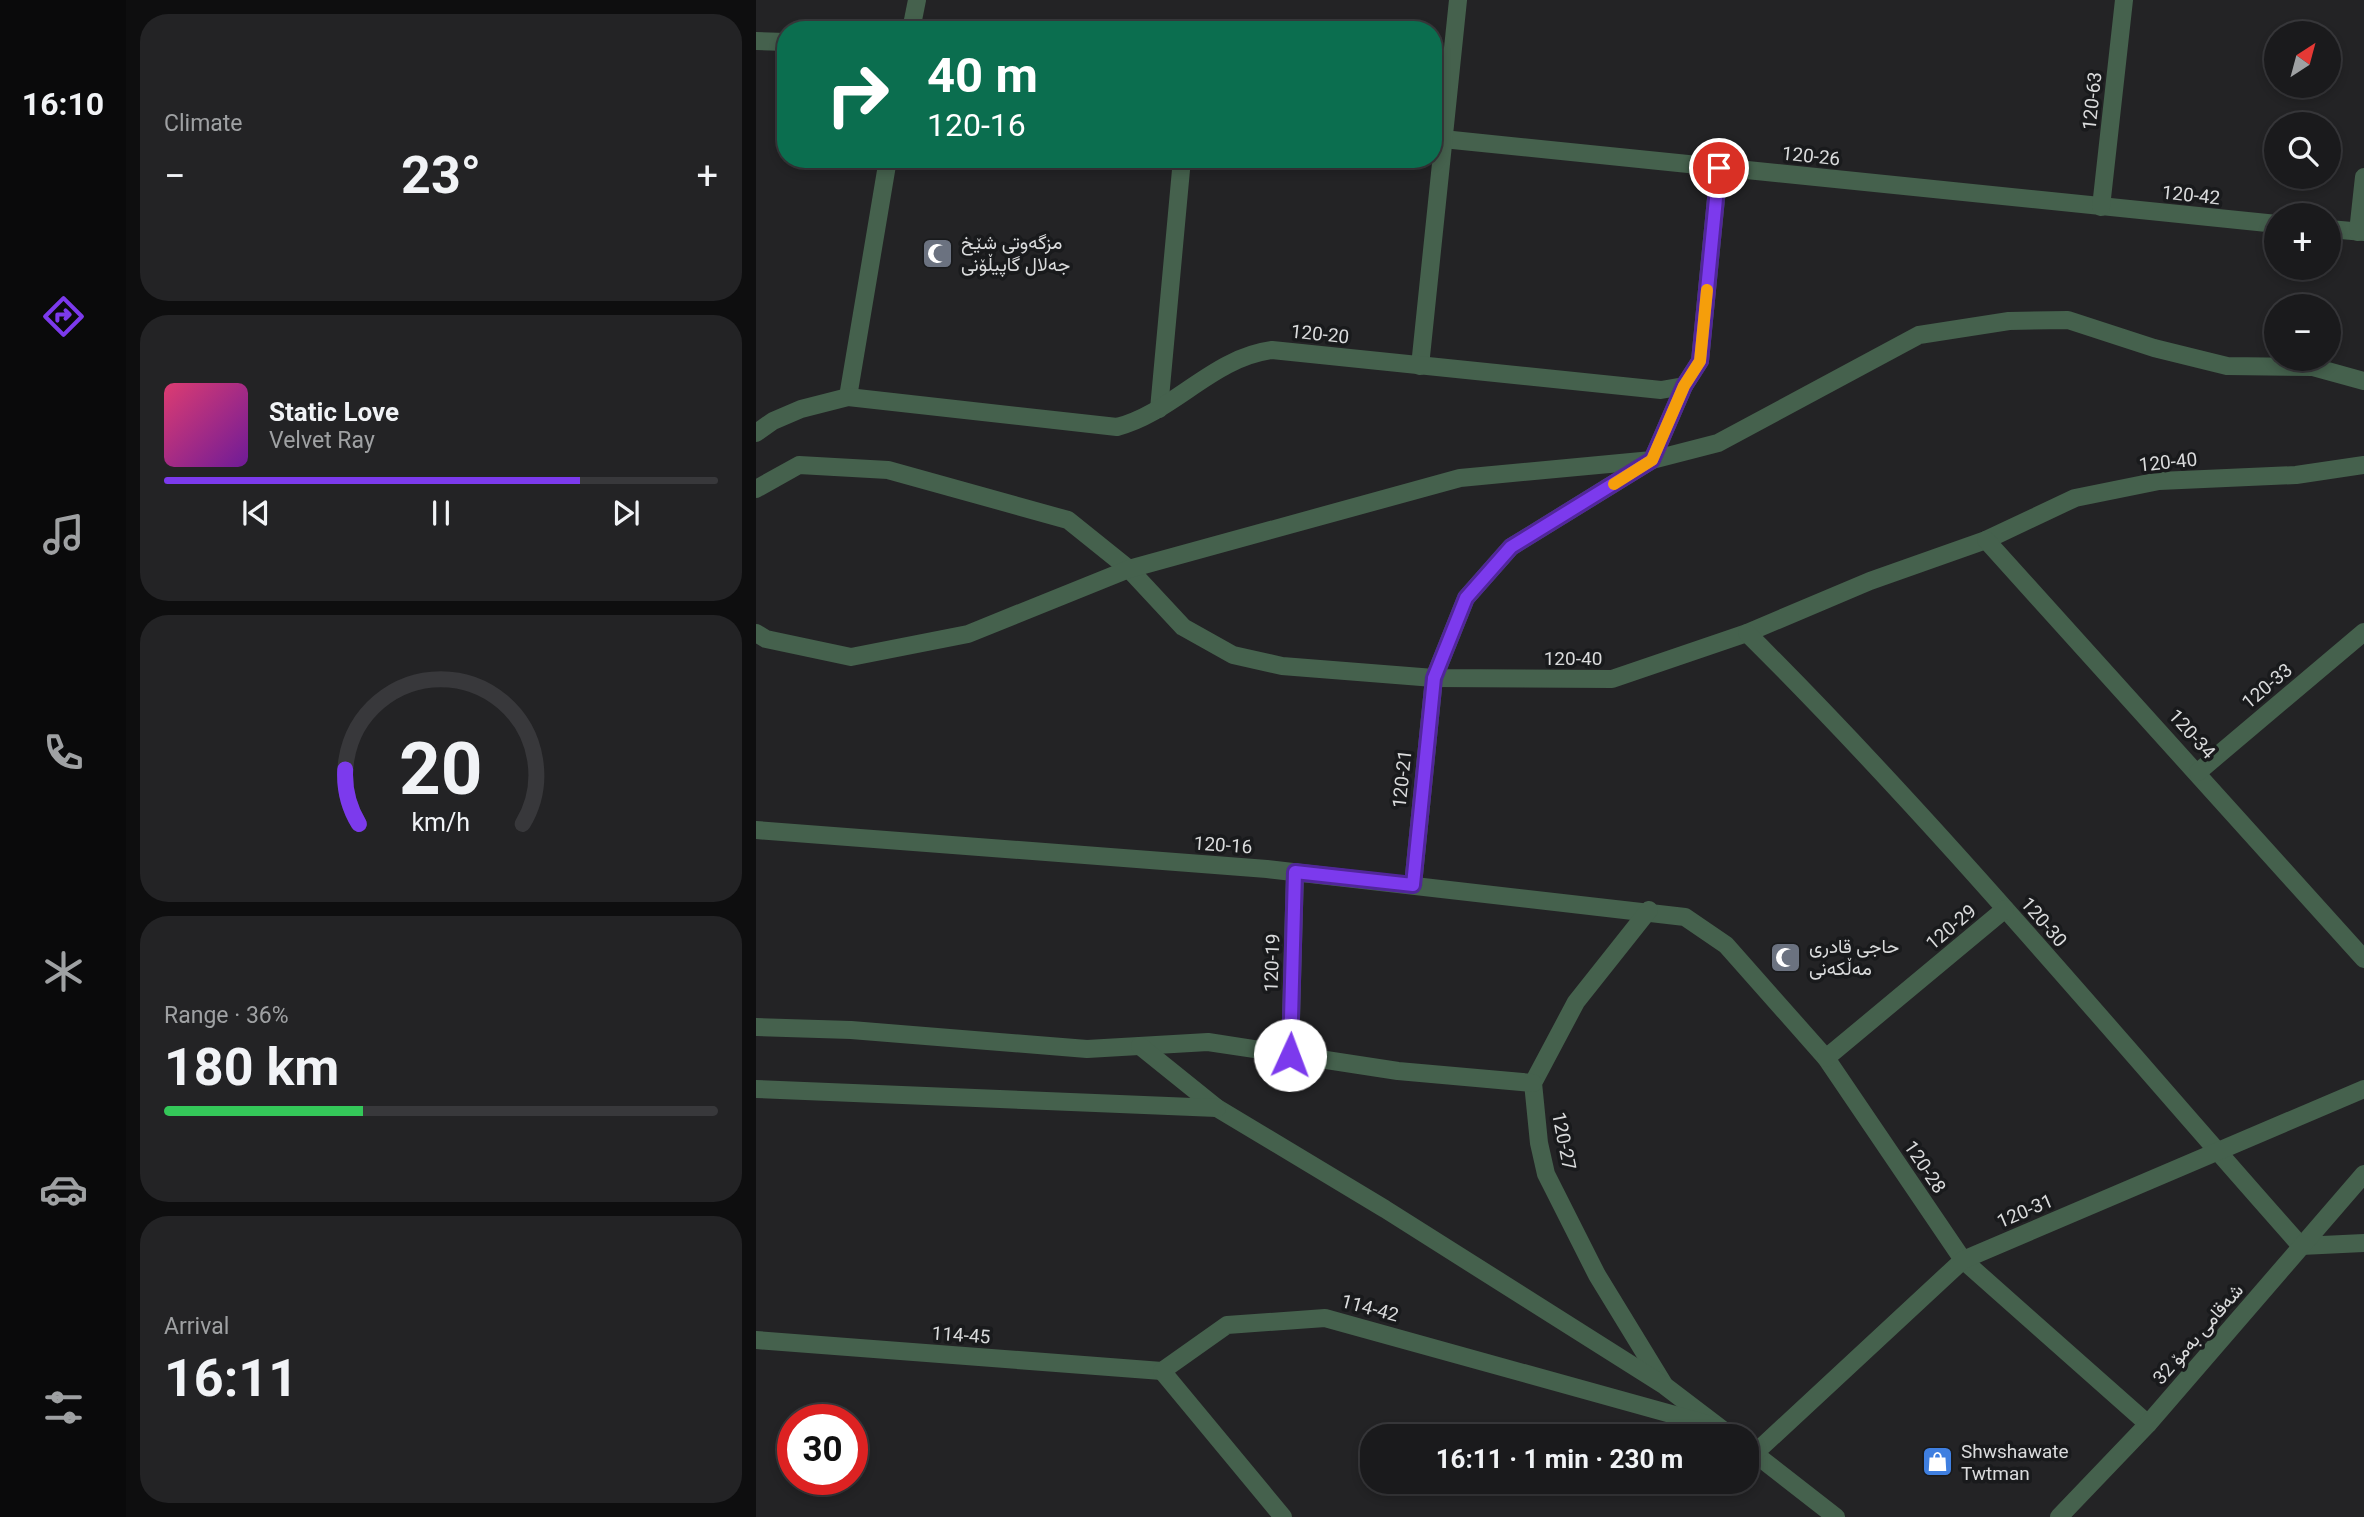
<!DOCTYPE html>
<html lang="en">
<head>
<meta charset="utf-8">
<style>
	body { margin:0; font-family:Roboto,Vazirmatn,sans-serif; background:#232325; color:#f1f3f6; height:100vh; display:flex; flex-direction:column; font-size:26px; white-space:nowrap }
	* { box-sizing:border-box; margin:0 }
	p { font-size:23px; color:#9fa1a3 }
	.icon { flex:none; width:38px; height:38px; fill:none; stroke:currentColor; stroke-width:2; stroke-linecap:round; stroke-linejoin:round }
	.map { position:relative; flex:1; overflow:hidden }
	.panel { display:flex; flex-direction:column; gap:14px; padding:14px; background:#0e0e0f; width:630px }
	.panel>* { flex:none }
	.guide { position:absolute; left:21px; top:21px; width:665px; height:147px; border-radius:28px; box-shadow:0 4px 10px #0003,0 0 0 2px #38383b; background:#0b6e4f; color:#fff; overflow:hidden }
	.needle { width:46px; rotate:36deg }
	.tools { position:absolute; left:1508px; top:21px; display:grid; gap:14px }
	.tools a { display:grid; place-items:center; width:77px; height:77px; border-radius:50%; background:#1a1a1c; box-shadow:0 4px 10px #0003,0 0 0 2px #38383b; font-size:35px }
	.speed { position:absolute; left:21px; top:1404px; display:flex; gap:14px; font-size:35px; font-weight:700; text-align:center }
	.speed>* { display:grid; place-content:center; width:91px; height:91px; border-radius:50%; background:#1a1a1c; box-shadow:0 4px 10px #0003,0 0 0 2px #38383b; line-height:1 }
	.speed .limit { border:10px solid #d22; background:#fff; color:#111 }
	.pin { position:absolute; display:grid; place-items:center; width:60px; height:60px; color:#fff; margin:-30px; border:4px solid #fff; border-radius:50%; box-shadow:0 2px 7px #0007 }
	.me { position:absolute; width:77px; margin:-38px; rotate:2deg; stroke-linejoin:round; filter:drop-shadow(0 0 5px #0008) }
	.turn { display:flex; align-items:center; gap:24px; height:147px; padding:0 35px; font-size:32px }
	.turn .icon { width:91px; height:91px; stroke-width:2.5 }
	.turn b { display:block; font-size:49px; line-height:60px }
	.big { font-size:52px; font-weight:700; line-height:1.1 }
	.panel .card { flex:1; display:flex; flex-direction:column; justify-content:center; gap:10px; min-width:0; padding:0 24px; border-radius:28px; background:#232325 }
	.panel .dial { align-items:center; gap:0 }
	.dial svg { height:182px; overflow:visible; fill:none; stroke:#38383b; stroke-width:7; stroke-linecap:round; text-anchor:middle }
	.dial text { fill:#f1f3f6; stroke:none }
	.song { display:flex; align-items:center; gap:21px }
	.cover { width:84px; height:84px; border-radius:10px; background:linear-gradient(135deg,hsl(340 70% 55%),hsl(280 70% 35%)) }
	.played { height:7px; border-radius:4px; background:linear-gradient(90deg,#7c3aed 75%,#38383b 75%) }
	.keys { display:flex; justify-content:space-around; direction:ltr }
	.heat { display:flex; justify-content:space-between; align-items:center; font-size:38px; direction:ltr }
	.charge { height:10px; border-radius:5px; background:linear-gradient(90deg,#34c759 36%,#38383b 0) }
	.trip { position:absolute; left:604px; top:1424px; width:399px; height:70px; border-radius:28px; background:#1a1a1c; box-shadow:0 4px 10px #0003,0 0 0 2px #38383b; font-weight:700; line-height:70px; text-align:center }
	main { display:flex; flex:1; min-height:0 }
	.dock { display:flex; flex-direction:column; width:126px; justify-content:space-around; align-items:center; background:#0a0a0b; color:#9fa1a3 }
	.dock .icon { width:49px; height:49px }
	.dock .on { color:#7c3aed }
	.dock b { font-size:32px; color:#f1f3f6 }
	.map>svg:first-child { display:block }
</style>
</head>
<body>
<main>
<nav class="dock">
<b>16:10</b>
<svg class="icon on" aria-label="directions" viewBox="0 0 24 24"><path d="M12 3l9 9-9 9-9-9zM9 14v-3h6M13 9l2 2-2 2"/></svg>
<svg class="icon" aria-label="music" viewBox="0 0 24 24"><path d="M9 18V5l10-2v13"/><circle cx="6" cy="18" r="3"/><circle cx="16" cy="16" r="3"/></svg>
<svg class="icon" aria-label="phone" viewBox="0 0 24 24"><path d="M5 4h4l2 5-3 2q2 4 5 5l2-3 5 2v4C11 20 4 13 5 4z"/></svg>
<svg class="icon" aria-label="climate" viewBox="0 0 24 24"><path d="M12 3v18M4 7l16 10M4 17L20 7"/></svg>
<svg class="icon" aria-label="car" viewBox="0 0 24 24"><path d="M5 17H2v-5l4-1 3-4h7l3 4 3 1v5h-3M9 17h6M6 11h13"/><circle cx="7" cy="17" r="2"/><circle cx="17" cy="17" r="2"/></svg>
<svg class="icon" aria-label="filters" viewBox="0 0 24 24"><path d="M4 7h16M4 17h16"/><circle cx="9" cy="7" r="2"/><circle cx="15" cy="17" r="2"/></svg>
</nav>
<section class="panel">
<div class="card"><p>Climate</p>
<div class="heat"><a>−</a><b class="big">23°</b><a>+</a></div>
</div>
<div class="card">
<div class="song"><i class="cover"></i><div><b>Static Love</b><p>Velvet Ray</p></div></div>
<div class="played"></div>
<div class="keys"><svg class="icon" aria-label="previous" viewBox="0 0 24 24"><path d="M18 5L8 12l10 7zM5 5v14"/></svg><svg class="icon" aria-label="pause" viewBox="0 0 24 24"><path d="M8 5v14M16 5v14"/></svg><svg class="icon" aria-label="next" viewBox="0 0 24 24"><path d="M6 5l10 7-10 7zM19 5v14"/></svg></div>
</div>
<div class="card dial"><svg viewBox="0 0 100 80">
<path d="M14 69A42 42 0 1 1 86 69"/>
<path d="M14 69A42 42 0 0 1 8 45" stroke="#7c3aed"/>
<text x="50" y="56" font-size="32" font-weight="700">20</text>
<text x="50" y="72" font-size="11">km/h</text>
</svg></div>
<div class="card"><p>Range · 36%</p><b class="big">180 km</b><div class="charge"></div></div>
<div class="card"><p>Arrival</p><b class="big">16:11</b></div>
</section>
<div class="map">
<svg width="1608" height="1517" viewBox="0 0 1608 1517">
	<rect width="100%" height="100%" fill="#232325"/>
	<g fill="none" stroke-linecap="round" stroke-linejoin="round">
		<g stroke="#45614d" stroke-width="18">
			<path d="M155 30 161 0"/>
			<path d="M0 41 30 42"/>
			<path d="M677 138 1521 224"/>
			<path d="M1345 207 1368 0"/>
			<path d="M1573 229 1608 232"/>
			<path d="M1602 232 1608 177"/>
			<path d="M664 366 702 0"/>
			<path d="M92 397 132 159"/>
			<path d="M403 409 426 159"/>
			<path d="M0 433 17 421 45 409 92 397 361 427C418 412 456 358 516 350L905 390 928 386 944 361 963 168"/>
			<path d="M0 489 43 465 132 470 312 520 373 569 427 627 477 655 526 666 678 678 856 679 991 633 1114 581 1230 540 1319 498 1403 481 1540 475 1608 465"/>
			<path d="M1230 540 1608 959"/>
			<path d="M0 633 10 639 95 657 212 634 373 569 704 478 896 460 962 443 1163 335 1253 321 1312 320 1398 348 1471 366 1557 367 1608 381"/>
			<path d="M991 633C1186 827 1362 1040 1545 1246L1608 1243"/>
			<path d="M1442 772 1608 632"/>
			<path d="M0 830 511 869 929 917 970 945 1070 1058 1207 1260 1392 1424"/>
			<path d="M657 885 678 678 710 598 755 547 896 460 928 386"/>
			<path d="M893 910 820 1002 777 1083 783 1143 790 1174 841 1275 907 1383"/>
			<path d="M0 1027 95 1030 331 1049 452 1042 642 1071 777 1083"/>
			<path d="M384 1046 461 1108 629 1209 909 1386 976 1437"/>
			<path d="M534 1055 539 872"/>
			<path d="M1070 1058 1249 909"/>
			<path d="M0 1089 461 1108"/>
			<path d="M0 1340 406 1371"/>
			<path d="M990 1447 1080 1517"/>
			<path d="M999 1453 1207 1260 1608 1089"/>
			<path d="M527 1517 406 1371 471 1325 569 1318 962 1427"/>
			<path d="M1303 1517 1392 1424 1608 1174"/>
		</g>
	</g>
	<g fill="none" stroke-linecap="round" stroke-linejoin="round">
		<defs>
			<path id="route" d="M534 1055 539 872 657 885 678 678 710 598 755 547 896 460 928 386 944 361 963 168"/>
		</defs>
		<use href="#route" stroke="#51269a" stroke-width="18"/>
		<use href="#route" stroke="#7c3aed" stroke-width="12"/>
		<path stroke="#f59e0b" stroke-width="12" d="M858 484 896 460 928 386 944 361 951 290"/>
	</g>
	<defs>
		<symbol id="mosque-square" viewBox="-11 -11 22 22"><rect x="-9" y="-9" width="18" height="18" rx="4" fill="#6b7280" stroke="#191a1c"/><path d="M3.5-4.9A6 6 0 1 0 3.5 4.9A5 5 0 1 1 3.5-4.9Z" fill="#fff"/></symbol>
		<symbol id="shop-square" viewBox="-11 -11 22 22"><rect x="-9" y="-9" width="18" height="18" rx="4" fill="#3f7fe0" stroke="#191a1c"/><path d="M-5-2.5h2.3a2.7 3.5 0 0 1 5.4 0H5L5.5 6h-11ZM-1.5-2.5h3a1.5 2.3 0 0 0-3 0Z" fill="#fff"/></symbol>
	</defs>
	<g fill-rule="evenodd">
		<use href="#mosque-square" x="164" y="236" width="35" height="35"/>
		<use href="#mosque-square" x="1012" y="940" width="35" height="35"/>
		<use href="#shop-square" x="1164" y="1444" width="35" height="35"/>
	</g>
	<g text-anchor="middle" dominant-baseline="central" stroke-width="7" stroke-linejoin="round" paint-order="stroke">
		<g font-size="19" fill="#dadbdc" stroke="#191a1c">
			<text transform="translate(1336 101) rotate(-84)">120-63</text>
			<text transform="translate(1055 156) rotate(6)">120-26</text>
			<text transform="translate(1435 195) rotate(6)">120-42</text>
			<text transform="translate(564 334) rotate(6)">120-20</text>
			<text transform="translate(1412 462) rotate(-6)">120-40</text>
			<text x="817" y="658">120-40</text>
			<text transform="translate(1511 686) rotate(-40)">120-33</text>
			<text transform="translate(1436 734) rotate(48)">120-34</text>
			<text transform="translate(646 779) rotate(-84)">120-21</text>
			<text transform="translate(467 845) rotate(4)">120-16</text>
			<text transform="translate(1288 922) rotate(49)">120-30</text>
			<text transform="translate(1195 927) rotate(-40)">120-29</text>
			<text transform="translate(516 963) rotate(-88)">120-19</text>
			<text transform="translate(808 1141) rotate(79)">120-27</text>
			<text transform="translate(1169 1167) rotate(56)">120-28</text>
			<text transform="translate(1269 1211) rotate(-23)">120-31</text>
			<text transform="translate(614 1308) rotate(15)">114-42</text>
			<text transform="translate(1442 1334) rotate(-49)">شەقامی بەمۆ 32</text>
			<text transform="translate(205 1335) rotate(4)">114-45</text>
		</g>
		<g font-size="19" fill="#dadbdc" stroke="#191a1c" text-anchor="start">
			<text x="205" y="242">مزگەوتی شێخ<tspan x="205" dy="22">جەلال گاپیڵۆنی</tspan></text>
			<text x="1053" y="946">حاجی قادری<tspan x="1053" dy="22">مەڵکەنی</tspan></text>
			<text x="1205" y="1451">Shwshawate<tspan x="1205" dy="22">Twtman</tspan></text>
		</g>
	</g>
</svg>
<div class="tools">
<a><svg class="needle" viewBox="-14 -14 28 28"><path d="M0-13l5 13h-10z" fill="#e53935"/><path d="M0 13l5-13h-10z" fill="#9fa1a3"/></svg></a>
<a><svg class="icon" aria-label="search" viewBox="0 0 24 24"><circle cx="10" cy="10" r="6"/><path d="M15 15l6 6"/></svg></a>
<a>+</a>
<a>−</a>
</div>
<div class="speed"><div class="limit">30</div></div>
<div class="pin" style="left:963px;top:168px;background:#d93025"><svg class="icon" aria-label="arrive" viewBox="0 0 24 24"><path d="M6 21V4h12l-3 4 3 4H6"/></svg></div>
<svg class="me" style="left:534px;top:1055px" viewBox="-20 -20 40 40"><circle r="19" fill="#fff"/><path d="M0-13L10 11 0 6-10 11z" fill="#7c3aed"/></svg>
<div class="trip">16:11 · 1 min · 230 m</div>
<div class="guide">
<div class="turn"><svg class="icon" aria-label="right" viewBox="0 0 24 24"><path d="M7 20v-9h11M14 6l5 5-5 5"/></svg><div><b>40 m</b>120-16</div></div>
</div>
</div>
</main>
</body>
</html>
